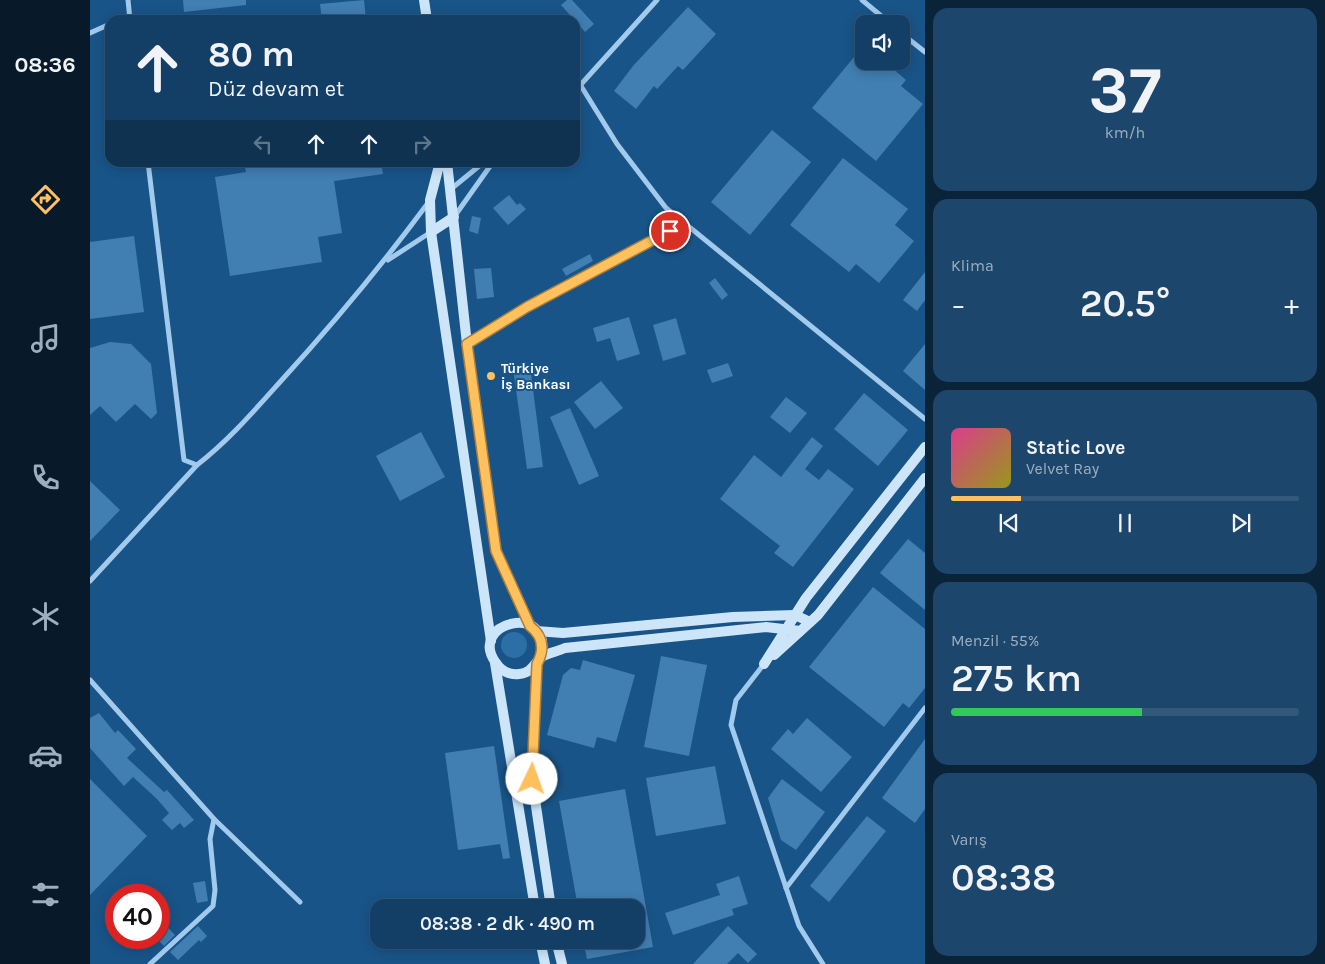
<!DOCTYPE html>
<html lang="tr">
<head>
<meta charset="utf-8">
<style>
	body { margin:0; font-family:Karla,sans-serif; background:#1c466c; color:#f1f3f6; height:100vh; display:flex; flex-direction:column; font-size:19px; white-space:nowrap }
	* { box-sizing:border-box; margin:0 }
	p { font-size:16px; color:#9dafbf }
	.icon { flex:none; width:28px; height:28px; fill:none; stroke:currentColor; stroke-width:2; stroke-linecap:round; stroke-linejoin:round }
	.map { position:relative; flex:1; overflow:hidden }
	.side { display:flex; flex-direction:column; gap:8px; padding:8px; background:#0a2338; width:400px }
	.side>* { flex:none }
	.top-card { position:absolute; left:15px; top:15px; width:475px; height:152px; border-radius:15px; box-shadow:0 2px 12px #0003,0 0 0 1px #32587a; background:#133f66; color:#f1f3f6; overflow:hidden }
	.tools { position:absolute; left:765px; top:15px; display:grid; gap:10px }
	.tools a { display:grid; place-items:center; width:55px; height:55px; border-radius:10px; background:#133f66; box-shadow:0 2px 12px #0003,0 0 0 1px #32587a; font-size:25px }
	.speed { position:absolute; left:15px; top:884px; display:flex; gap:10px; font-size:25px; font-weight:700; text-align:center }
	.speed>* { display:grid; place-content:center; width:65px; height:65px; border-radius:50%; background:#133f66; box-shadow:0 2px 12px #0003,0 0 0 1px #32587a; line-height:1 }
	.speed .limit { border:8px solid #d22; background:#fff; color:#111 }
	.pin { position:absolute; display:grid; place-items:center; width:42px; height:42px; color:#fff; margin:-21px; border:2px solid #fff; border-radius:50%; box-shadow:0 1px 5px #0007 }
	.me { position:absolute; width:55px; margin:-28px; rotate:3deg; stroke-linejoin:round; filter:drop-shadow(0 0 4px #0008) }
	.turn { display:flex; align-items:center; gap:18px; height:105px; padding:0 20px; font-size:22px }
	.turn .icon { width:65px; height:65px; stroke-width:2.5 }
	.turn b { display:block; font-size:35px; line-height:42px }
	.lanes { display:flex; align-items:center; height:48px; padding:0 20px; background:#0003; justify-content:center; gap:25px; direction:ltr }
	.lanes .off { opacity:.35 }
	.big { font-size:38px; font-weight:600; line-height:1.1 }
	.side .tile { flex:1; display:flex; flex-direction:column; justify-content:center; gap:8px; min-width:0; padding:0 18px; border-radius:15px; background:#1c466c }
	.side .dial { align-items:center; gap:0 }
	.dial b { font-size:65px; line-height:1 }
	.song { display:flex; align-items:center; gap:15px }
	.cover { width:60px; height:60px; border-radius:8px; background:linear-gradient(135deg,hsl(330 70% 55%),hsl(60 70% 35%)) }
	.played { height:5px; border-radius:2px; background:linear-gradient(90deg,#ffc15d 20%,#32587a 20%) }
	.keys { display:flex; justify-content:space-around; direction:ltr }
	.heat { display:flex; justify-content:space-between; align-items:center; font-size:28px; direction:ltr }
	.charge { height:8px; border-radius:4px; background:linear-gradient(90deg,#34c759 55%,#32587a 0) }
	.trip { position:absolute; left:280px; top:899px; width:275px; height:50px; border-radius:15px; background:#133f66; box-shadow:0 2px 12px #0003,0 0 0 1px #32587a; font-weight:600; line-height:50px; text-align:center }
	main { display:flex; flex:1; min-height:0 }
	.tabs { display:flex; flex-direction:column; width:90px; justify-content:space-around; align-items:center; background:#081929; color:#9dafbf }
	.tabs .icon { width:35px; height:35px }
	.tabs .selected { color:#ffc15d }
	.tabs b { font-size:22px; color:#f1f3f6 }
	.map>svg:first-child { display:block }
</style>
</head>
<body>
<main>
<nav class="tabs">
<b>08:36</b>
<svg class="icon selected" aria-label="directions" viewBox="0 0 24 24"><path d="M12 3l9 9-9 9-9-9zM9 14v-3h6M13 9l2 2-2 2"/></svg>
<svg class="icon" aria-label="music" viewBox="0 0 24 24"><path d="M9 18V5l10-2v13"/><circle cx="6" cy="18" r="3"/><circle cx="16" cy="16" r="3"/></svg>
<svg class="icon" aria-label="phone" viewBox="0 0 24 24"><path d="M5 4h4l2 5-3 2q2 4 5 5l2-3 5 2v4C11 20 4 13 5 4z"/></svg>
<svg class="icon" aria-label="climate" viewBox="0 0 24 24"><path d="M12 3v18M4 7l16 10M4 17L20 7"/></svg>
<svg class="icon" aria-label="car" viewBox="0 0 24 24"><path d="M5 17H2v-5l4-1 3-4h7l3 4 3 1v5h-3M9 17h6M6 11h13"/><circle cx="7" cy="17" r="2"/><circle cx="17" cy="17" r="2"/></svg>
<svg class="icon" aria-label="filters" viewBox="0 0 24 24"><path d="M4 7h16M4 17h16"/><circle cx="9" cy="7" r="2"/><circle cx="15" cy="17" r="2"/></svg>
</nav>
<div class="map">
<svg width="835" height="964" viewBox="0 0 835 964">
	<rect width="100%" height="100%" fill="#195488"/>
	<circle fill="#2c6ea6" cx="424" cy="645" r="13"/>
	<g fill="#417eb1">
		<path d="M93 0H156V5L94 12Z"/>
		<path d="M274 0 276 20H232L230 4Z"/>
		<path d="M477 0H482L504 24 495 32 471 5Z"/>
		<path d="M598 7 626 34 593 70 588 66 567 89 564 86 546 109 524 91 543 66Z"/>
		<path d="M769 51 774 55V61H794L816 80 811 86 833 104 786 161 722 108Z"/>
		<path d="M682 130 721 162 660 235 621 202Z"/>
		<path d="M753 158 818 209 805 225 824 241 789 283 766 264 759 272 700 225Z"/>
		<path d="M154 162H291L293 174 244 181 252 233 228 237 232 262 140 276 125 177 156 172Z"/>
		<path d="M419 195 427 205 430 203 436 209 418 225 403 208Z"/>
		<path d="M382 216 391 218 388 234 379 231Z"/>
		<path d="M44 236 54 312 0 319V242Z"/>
		<path d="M500 254 503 261 476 276 472 269Z"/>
		<path d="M401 268 404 297 387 299 384 269Z"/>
		<path d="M835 272V300L827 311 813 300Z"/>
		<path d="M625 278 638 295 632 300 619 283Z"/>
		<path d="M539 317 550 354 527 361 520 338 507 342 503 328Z"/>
		<path d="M586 318 596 354 573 361 563 325Z"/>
		<path d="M20 342 41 344 61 364 67 413 61 419 45 404 26 422 10 406 0 415V348Z"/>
		<path d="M835 344V390L813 371Z"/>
		<path d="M638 363 643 376 622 383 617 370Z"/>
		<path d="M440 366 453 467 437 469 423 368Z"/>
		<path d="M511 381 533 408 505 429 484 402Z"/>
		<path d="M774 393 818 430 788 466 744 429Z"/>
		<path d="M696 397 717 413 700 433 680 417Z"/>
		<path d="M480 408 509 476 489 485 460 417Z"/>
		<path d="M331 432 355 477 310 501 286 456Z"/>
		<path d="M722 437 733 446 715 469 729 480 738 469 764 489 703 567 684 553 690 546 630 499 664 455 691 477Z"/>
		<path d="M0 481 30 510 0 541Z"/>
		<path d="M818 539 835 553V610L790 573Z"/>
		<path d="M783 587 835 629V688L819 708 813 703 794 727 719 667Z"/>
		<path d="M571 656 617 665 599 756 554 747Z"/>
		<path d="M493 660 545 675 526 742 507 737 504 748 457 735 473 675 481 668 490 670Z"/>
		<path d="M9 713 25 733 28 730 46 749 37 758 74 792 77 790 104 820 94 828 90 823 82 830 72 820 79 813 67 799 43 777 34 786 0 748V718Z"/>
		<path d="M717 718 762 757 731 792 681 749 698 729 703 734Z"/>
		<path d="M835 739V809L825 823 792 798Z"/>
		<path d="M404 746 420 858 413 859 410 844 368 850 355 753Z"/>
		<path d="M625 766 636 824 566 836 556 778Z"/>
		<path d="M0 779 57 836 0 895Z"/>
		<path d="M692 779 735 812 706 850 691 840 678 798Z"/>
		<path d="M535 789 563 947 497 959 493 940H546V908H488L469 801Z"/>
		<path d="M777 816 796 831 739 902 720 886Z"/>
		<path d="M649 876 658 904 642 909 644 915 583 935 575 913 630 895 626 884Z"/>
		<path d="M115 881 118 901 107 903 103 883Z"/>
		<path d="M69 918 85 935 74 946 69 941Z"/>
		<path d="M108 926 117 936 111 942 109 940 88 960 80 952Z"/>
		<path d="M638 926 667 954 658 963 648 953 637 964H603Z"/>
	</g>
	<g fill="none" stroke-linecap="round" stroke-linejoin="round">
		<path stroke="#a1caed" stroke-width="4" d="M378 343 437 307 595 224"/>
		<g stroke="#a1caed" stroke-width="5">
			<path d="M38 0 40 20"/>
			<path d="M772 0 801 24"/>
			<path d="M30 20 40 16"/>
			<path d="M0 33 20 24"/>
			<path d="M811 33 835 52"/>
			<path d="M491 86 527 144 576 208 835 419"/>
			<path d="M485 91 567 0"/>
			<path d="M58 162 94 460 107 465C138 441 164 411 190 382 243 324 292 265 338 203"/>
			<path d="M361 189 394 162"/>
			<path d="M364 217 403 162"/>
			<path d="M298 260 341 232"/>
			<path d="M0 581 107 465"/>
			<path d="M674 664 646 700 641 725 709 926 733 964"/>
			<path d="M0 680 124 819 210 902"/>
			<path d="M696 888 835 708"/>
			<path d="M60 964 123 906 125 890 120 839 124 819"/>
		</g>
		<g stroke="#cde5f9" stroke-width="10">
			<path d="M334 0 337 20"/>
			<path d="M350 162 340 200 341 232 401 641"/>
			<path d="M357 162 377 344 406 551 440 625"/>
			<path d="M341 232 364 217"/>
			<path d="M446 631 473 633 643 617 705 615 720 622"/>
			<path d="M684 655 728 615 835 478"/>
			<path d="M451 657C464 601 376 622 406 663 411 671 420 675 429 674 443 673 444 662 453 656 459 653 468 651 475 648L676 627 710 631"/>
			<path d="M405 663 445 908"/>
			<path d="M447 664 442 779 461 908"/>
			<path d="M674 664 716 598 835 447"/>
			<path d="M450 940 455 964"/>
			<path d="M466 940 472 964"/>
		</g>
	</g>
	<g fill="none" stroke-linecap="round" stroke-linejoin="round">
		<defs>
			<path id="route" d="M442 779 447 664C455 649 453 636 440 626L406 551 377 344 437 307 580 231"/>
		</defs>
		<use href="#route" stroke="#a67d3c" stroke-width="12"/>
		<use href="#route" stroke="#ffc15d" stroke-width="9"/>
	</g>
	<circle fill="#ffc15d" stroke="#195488" stroke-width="2" cx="401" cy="376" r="5"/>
	<g text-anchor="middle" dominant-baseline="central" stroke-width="4" stroke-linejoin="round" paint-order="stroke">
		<g font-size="14" font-weight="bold" fill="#fff" stroke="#195488" text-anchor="start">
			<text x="411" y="368">Türkiye<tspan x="411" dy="16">İş Bankası</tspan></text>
		</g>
	</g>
</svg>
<div class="tools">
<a><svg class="icon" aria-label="sound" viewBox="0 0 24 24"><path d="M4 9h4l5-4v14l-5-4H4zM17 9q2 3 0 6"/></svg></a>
</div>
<div class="speed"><div class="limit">40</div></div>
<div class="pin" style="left:580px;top:231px;background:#d93025"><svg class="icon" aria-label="arrive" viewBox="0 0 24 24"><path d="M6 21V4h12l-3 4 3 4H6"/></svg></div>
<svg class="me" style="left:442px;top:779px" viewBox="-20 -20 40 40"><circle r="19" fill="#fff"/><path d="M0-13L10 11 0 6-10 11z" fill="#ffc15d"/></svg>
<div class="trip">08:38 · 2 dk · 490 m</div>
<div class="top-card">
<div class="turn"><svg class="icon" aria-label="ahead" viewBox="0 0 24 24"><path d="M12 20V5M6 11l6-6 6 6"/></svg><div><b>80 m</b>Düz devam et</div></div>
<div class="lanes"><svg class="icon off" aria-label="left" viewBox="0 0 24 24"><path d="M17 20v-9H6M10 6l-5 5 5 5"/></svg><svg class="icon" aria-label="ahead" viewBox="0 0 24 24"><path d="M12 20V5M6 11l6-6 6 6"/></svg><svg class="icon" aria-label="ahead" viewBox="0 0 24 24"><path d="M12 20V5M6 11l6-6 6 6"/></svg><svg class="icon off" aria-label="right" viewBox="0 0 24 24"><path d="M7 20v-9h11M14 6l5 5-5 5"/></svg></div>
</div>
</div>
<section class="side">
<div class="tile dial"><b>37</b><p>km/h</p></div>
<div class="tile"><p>Klima</p>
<div class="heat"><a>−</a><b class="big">20.5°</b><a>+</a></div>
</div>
<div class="tile">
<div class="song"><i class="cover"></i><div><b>Static Love</b><p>Velvet Ray</p></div></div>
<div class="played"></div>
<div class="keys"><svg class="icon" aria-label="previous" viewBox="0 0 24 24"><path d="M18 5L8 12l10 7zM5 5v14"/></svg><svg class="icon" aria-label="pause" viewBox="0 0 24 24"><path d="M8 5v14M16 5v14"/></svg><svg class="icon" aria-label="next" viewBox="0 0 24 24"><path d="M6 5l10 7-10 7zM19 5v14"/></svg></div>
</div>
<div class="tile"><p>Menzil · 55%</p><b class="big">275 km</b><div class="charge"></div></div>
<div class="tile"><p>Varış</p><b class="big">08:38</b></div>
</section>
</main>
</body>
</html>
